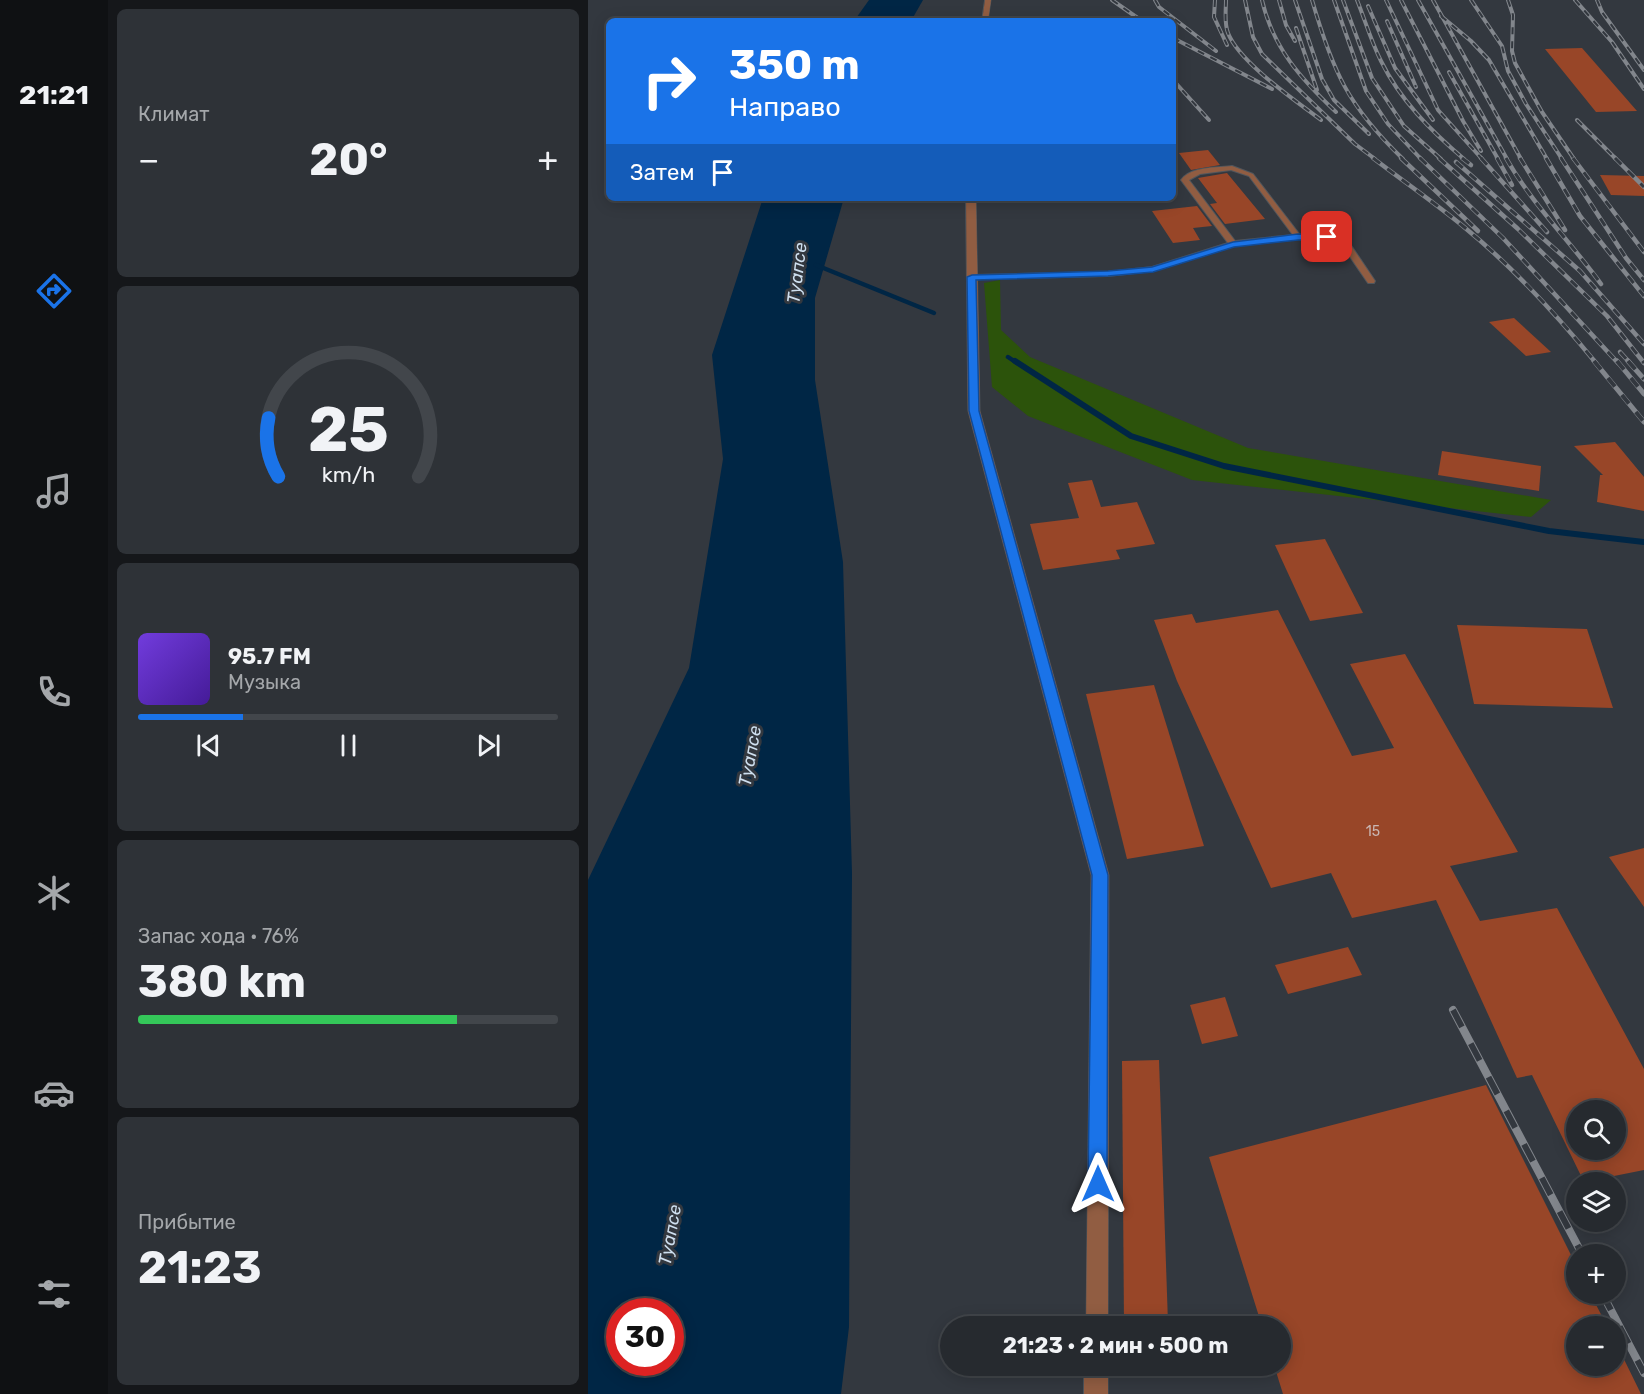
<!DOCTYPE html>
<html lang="ru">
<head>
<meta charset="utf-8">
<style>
	body { margin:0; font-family:Rubik,sans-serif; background:#2e3237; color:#f1f3f6; height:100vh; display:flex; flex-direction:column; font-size:22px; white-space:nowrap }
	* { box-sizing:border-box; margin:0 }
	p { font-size:20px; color:#a4a7aa }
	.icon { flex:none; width:33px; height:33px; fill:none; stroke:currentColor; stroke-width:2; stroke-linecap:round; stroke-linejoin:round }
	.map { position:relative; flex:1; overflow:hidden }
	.panel { display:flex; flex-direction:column; gap:9px; padding:9px; background:#15171a; width:480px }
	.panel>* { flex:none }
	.hud { position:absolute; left:18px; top:18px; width:570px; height:183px; border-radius:9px; box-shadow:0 3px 15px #0003,0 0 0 2px #42464b; background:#1a73e8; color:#fff; overflow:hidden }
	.tools { position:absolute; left:978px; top:1100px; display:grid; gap:12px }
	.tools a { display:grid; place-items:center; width:60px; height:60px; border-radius:50%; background:#262a2f; box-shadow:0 3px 15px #0003,0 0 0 2px #42464b; font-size:30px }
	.speed { position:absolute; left:18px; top:1298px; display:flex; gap:12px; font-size:30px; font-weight:700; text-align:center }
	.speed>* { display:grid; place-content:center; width:78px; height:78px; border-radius:50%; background:#262a2f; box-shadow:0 3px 15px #0003,0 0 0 2px #42464b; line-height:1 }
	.speed .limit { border:9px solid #d22; background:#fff; color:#111 }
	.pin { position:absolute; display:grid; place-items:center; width:51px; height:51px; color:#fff; margin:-26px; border-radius:12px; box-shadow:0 3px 9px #0006 }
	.me { position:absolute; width:66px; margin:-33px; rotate:0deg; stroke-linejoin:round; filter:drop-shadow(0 0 4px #0008) }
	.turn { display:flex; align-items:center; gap:21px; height:126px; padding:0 24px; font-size:27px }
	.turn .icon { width:78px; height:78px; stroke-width:2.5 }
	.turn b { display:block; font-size:42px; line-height:51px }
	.then { display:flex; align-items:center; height:57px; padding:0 24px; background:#0003; gap:12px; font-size:22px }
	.big { font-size:45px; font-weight:700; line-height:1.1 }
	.panel .tile { flex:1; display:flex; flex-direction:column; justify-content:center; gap:9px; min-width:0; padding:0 21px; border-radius:9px; background:#2e3237 }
	.panel .dial { align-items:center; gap:0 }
	.dial svg { height:156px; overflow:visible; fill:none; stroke:#42464b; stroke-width:7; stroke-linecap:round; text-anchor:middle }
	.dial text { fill:#f1f3f6; stroke:none }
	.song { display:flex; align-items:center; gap:18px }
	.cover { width:72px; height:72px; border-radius:9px; background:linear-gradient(135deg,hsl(260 70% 55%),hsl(260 70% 35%)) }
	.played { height:6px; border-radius:3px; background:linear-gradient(90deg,#1a73e8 25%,#42464b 25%) }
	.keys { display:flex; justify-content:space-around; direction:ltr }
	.heat { display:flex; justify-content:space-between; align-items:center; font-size:33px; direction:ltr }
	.charge { height:9px; border-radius:4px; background:linear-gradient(90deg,#34c759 76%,#42464b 0) }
	.trip { position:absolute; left:352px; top:1316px; width:351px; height:60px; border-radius:30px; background:#262a2f; box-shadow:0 3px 15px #0003,0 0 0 2px #42464b; font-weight:700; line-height:60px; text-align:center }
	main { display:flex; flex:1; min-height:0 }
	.tab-bar { display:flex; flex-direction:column; width:108px; justify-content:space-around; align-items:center; background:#0f1113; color:#a4a7aa }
	.tab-bar .icon { width:42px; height:42px }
	.tab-bar .current { color:#1a73e8 }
	.tab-bar b { font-size:27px; color:#f1f3f6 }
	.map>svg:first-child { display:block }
</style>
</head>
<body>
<main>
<nav class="tab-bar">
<b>21:21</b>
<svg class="icon current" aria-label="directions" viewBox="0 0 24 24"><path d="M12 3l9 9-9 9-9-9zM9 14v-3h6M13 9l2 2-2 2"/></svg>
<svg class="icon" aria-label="music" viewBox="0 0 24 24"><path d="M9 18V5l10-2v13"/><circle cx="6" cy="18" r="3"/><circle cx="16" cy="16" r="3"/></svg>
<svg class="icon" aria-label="phone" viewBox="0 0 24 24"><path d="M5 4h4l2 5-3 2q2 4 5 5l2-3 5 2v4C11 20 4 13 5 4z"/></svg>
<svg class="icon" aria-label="climate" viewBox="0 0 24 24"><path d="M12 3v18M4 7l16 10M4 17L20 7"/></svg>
<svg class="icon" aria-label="car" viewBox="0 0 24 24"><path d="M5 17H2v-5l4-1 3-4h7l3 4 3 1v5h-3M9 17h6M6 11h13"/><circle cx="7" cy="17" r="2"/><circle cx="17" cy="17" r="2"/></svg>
<svg class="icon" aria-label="filters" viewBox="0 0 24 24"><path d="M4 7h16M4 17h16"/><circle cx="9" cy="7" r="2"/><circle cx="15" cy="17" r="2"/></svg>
</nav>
<section class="panel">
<div class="tile"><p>Климат</p>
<div class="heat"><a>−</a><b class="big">20°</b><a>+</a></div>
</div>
<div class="tile dial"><svg viewBox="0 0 100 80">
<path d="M14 69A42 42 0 1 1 86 69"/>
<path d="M14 69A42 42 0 0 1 9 39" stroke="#1a73e8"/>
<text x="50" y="56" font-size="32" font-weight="700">25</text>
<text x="50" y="72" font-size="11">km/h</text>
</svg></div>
<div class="tile">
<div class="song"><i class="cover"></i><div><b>95.7 FM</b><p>Музыка</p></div></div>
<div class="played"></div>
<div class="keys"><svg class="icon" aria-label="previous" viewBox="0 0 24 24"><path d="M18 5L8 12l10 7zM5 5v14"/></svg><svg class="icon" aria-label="pause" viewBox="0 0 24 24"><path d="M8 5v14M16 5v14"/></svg><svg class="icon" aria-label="next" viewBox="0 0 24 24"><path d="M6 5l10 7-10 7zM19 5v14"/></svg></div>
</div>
<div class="tile"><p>Запас хода · 76%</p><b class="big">380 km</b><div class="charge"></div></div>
<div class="tile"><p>Прибытие</p><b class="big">21:23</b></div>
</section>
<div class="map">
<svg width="1056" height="1394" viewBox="0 0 1056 1394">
	<rect width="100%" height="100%" fill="#33383f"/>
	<path fill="#2c530b" d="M412 280 413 330 442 357 660 448 963 500 943 517 604 480 440 416 404 387 396 283Z"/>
	<g fill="#002645" fill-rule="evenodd">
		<path d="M281 0H335L323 21H266Z"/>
		<path d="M175 198H256L227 298V380L255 562 264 873 261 1327 253 1394H0V880L101 668 135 459 124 355ZM32 1311H82V1362H32Z"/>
	</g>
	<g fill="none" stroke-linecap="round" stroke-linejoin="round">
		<g stroke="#002645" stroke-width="4.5">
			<path d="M228 265 346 313"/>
			<path d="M420 357 429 363"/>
		</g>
		<path stroke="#002645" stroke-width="6" d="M427 361 543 436 636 466 961 531 1056 542"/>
	</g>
	<g fill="#984628" fill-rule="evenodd">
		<path d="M994 48 1015 72 1049 111 1008 112 957 49Z"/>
		<path d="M620 150 632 165 603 170 591 153Z"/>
		<path d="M639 173 677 219 637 224 622 204 629 203 610 178Z"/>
		<path d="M1012 175 1056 176V196L1023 195Z"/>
		<path d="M609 206 624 226 605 228 612 240 585 243 564 211Z"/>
		<path d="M926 318 963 352 938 356 901 322Z"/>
		<path d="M1027 442 1056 477V511L1009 502 1012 475H1015L986 446Z"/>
		<path d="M854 451 953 466 951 491 850 475Z"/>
		<path d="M504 480 513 507 549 502 567 544 528 550 532 559 455 570 442 524 491 518 480 483Z"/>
		<path d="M737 539 775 613 722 621 687 545Z"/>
		<path d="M690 610 764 756 806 748 762 664 817 654 930 852 862 866 892 921 969 908 1056 1069V1170L996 1182 944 1075 929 1078 848 900 764 918 743 873 683 888 589 681 566 620 604 614 608 623ZM988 1110H1028V1149H988Z"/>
		<path d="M869 625 999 629 1025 708 886 704Z"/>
		<path d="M566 685 616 846 539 859 498 694Z"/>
		<path d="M1056 848V907L1021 857Z"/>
		<path d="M760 947 774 975 700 994 687 965Z"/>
		<path d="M637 997 650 1036 614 1044 602 1005Z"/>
		<path d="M571 1060 580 1323 536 1324 534 1061Z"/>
		<path d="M898 1085 988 1265V1293H1002L1019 1326H988V1365H1028V1343L1053 1394H695L686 1365H693V1326H674L621 1157Z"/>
	</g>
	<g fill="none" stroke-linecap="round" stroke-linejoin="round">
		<defs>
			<path id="service" d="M644 166 665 174 712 235 748 236 760 241 787 281 786 283H780L754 245 746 240 710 239 646 246 565 271 520 276 384 279 380 277 384 275 520 272 564 267 640 243 593 180C603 166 629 168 644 166ZM643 170 661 176 705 235 647 241 601 180 612 174Z"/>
			<g id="minor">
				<path d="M397 0H403L400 21H394Z"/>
				<path d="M378 198H388L392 411 521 875 520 1326H498L503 875 380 411Z"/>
				<rect x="496" y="1365" width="24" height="29"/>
			</g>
		</defs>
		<use href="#service" stroke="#51565c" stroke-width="2"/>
		<use href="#minor" stroke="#51565c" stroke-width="1"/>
		<use href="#service" fill="#915d42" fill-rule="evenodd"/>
		<use href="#minor" fill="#915d42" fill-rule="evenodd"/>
		<defs>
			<g id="rail-far3">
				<path d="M524 0 554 21"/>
				<path d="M567 0 571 7 628 51"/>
				<path d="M627 0 626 17 639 45"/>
				<path d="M638 0C638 10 636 23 640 33 651 62 708 101 733 120"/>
				<path d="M657 0 665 37 674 54 767 144 787 159"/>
				<path d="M674 0C685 48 713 79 748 112"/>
				<path d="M691 0 698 25 707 41"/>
				<path d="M707 0 734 79 746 100 781 134"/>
				<path d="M724 0C745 72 760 106 815 159"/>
				<path d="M746 0 778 91 800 124 833 159"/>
				<path d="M755 0 784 78 816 126 853 159"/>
				<path d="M769 0C777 20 783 41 793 61 812 100 843 131 876 159"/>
				<path d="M798 0 850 110 894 159"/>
				<path d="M813 0 875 121 893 151"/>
				<path d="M830 0 919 159"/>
				<path d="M845 0 933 159"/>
				<path d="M883 0 914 46 920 71 938 104 974 159"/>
				<path d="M920 0 925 15 924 51 927 63 954 112 986 159"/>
				<path d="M987 0 1024 42 1056 89"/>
				<path d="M1009 0 1014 12 1056 70"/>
				<path d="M780 6 807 68 845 120"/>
				<path d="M853 16 883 41 901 60 959 159"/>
				<path d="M799 21 828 87"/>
				<path d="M708 28 729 90"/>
				<path d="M585 38 684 89"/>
				<path d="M861 72 910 159"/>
				<path d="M585 80 621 120"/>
				<path d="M989 120 1028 159"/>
			</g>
			<g id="rail-far2">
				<path d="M785 158C815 181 847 203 876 227 925 267 968 314 1008 363"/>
				<path d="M813 158 890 231"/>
				<path d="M832 158 915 238 1030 363"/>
				<path d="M851 158 930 229 1019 316 1056 363"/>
				<path d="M874 158 883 165"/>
				<path d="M893 158 959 232"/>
				<path d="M909 158 924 185"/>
				<path d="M918 158C944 204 982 241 1013 284"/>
				<path d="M932 158 977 230"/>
				<path d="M958 158 992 216 1056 296"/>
				<path d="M973 158 1038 258 1056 280"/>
				<path d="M985 158 1056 252"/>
				<path d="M1027 158 1056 187"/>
				<path d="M868 162 992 271 1056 344"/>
				<path d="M1032 352 1042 363"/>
			</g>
			<g id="rail-far1">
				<path d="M1006 361 1056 422"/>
				<path d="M1029 361 1056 394"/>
				<path d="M1040 361 1056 379"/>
			</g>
			<g id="rail">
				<path d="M865 1010 994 1254"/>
				<path d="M1014 1293 1056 1373"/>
			</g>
		</defs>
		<use href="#rail-far3" stroke="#82868c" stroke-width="4"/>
		<use href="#rail-far2" stroke="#82868c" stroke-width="4.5"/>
		<use href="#rail-far1" stroke="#82868c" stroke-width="5"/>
		<use href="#rail" stroke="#82868c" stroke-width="8"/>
		<use href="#rail-far3" stroke="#33383f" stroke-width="2" stroke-dasharray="7" stroke-linecap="butt"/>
		<use href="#rail-far2" stroke="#33383f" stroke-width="3" stroke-dasharray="9" stroke-linecap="butt"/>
		<use href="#rail-far1" stroke="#33383f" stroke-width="4" stroke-dasharray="11" stroke-linecap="butt"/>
		<use href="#rail" stroke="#33383f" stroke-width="6" stroke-dasharray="19" stroke-linecap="butt"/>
	</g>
	<path fill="#1a73e8" stroke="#114b97" stroke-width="1.5" d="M710 234 739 235 743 237 739 240H710L646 247 565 272 520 276 388 280 391 411 520 875 519 1184 517 1190 510 1193 503 1190 500 1184 504 875 381 411 379 277 384 275 520 271 564 267 645 242Z"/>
	<g text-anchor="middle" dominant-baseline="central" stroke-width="6" stroke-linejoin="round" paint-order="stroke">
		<g font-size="14" fill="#c9b6b3">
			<text x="785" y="831">15</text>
		</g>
		<g font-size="18" font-style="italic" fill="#cedfef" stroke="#33383f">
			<text transform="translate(209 273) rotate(-83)">Туапсе</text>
			<text transform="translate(162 756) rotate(-80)">Туапсе</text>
			<text transform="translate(82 1235) rotate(-80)">Туапсе</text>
		</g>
	</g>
</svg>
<div class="tools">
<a><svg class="icon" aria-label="search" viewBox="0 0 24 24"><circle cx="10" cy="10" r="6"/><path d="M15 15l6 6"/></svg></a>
<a><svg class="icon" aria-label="layers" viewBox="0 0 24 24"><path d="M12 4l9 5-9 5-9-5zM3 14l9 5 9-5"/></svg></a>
<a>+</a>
<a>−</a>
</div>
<div class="speed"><div class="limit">30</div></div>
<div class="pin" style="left:739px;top:237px;background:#d93025"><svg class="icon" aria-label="arrive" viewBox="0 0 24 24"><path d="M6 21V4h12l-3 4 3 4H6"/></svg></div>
<svg class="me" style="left:510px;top:1184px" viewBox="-20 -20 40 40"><path d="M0-17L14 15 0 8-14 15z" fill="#1a73e8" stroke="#fff" stroke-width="4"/></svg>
<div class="trip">21:23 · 2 мин · 500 m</div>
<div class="hud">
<div class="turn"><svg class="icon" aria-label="right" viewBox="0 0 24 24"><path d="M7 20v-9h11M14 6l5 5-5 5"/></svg><div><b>350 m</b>Направо</div></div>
<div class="then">Затем<svg class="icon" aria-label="arrive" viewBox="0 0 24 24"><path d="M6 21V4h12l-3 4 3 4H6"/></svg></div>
</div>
</div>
</main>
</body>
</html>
